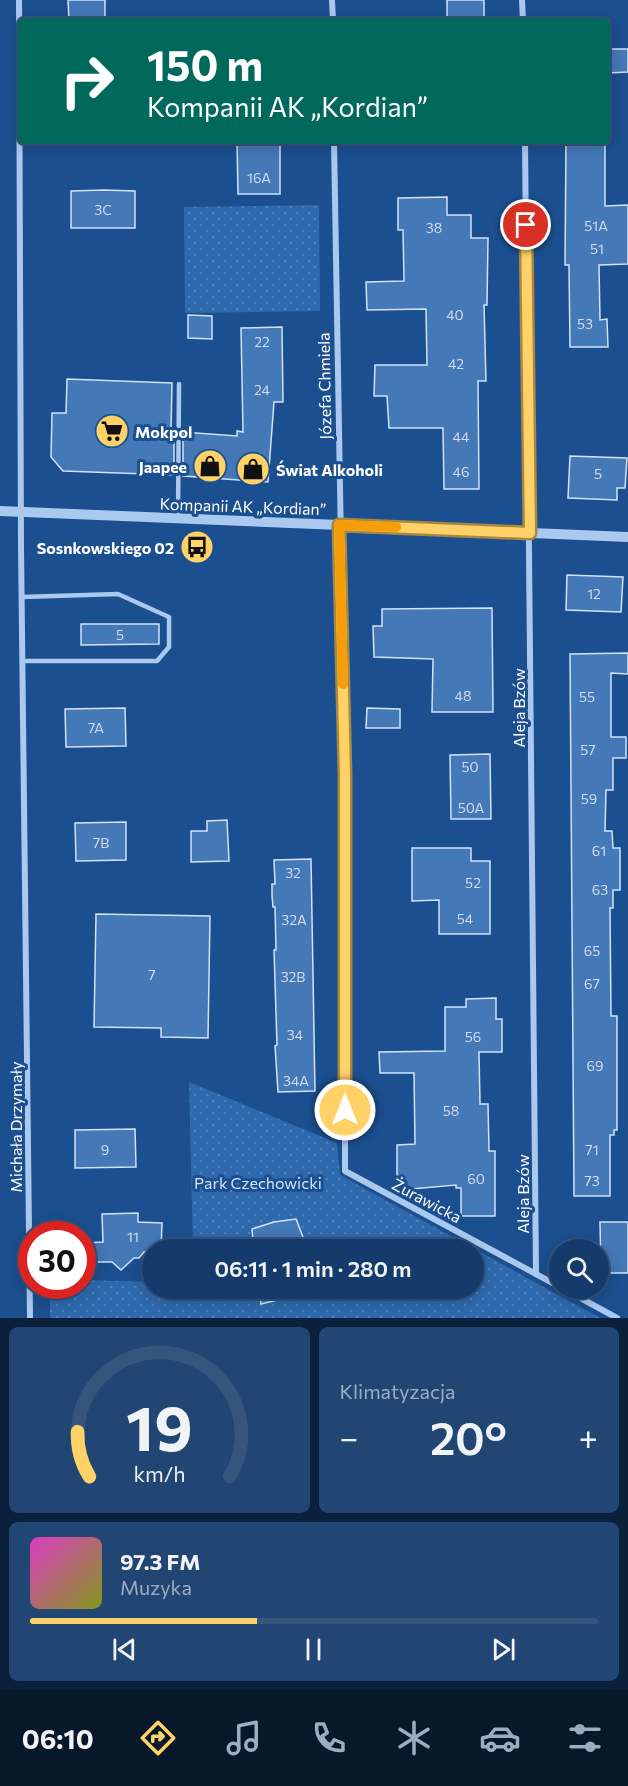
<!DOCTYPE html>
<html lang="pl">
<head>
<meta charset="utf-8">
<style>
	body { margin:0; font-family:Commissioner,sans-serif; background:#214673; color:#f1f3f6; height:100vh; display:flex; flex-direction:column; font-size:22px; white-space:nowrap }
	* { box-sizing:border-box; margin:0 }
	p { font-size:20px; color:#9dadc1 }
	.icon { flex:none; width:33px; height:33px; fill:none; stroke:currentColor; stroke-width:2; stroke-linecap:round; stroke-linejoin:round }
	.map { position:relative; height:1318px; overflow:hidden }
	.side { display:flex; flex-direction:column; gap:9px; padding:9px; background:#0b203b; flex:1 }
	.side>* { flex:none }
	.guide { position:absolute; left:18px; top:18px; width:592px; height:126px; border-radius:6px; box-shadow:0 3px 15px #0003,0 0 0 2px #33557e; background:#00695c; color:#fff; overflow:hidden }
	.fabs { position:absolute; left:549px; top:1239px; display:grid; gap:12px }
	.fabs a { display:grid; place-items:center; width:60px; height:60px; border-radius:50%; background:#143b6b; box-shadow:0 3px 15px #0003,0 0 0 2px #33557e; font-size:30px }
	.speed { position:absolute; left:18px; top:1221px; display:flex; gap:12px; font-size:30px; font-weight:700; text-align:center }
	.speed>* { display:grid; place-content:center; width:78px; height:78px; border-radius:50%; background:#143b6b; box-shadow:0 3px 15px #0003,0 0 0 2px #33557e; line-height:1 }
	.speed .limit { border:9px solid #d22; background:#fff; color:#111 }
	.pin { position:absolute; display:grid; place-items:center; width:51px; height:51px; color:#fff; margin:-26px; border:3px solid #fff; border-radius:50%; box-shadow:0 2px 6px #0007 }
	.me { position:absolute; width:66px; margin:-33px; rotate:0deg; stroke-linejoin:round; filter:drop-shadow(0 0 4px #0008) }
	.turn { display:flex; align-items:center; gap:21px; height:126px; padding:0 30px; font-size:27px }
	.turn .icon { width:78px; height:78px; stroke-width:2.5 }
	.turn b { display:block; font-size:42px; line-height:51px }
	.big { font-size:45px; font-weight:600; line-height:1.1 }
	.side .tile { flex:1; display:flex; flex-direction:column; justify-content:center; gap:9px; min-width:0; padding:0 21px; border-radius:9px; background:#214673 }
	.side .dial { align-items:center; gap:0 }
	.dial svg { height:156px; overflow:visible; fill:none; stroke:#33557e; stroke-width:7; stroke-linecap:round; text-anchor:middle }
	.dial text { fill:#f1f3f6; stroke:none }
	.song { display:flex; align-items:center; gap:18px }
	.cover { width:72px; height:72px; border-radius:9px; background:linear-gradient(135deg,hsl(310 70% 55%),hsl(70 70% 35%)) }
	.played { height:6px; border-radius:3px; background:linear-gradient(90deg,#ffd166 40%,#33557e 40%) }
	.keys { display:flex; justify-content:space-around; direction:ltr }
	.heat { display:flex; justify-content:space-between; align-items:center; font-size:33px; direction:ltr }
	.side .tiles { flex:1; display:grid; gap:9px; grid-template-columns:1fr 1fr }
	.tile:last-child { grid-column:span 2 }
	.trip { position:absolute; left:142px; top:1239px; width:342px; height:60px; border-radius:30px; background:#143b6b; box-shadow:0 3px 15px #0003,0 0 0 2px #33557e; font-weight:600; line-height:60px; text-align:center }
	.tab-bar { display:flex; height:96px; justify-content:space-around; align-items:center; background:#08182b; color:#9dadc1 }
	.tab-bar .icon { width:42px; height:42px }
	.tab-bar .current { color:#ffd166 }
	.tab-bar b { font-size:27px; color:#f1f3f6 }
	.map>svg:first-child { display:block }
</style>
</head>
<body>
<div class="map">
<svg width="628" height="1318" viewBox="0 0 628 1318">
	<defs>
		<pattern id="grass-dots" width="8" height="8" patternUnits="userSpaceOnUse" patternTransform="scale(1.5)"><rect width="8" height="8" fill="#2e69ad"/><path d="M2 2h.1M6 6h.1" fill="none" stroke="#4d80b9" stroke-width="1.8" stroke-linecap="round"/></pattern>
	</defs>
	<rect width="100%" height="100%" fill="#1b4f8f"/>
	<g fill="url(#grass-dots)">
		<path d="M319 205 320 311 185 313 184 207Z"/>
		<path d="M189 1082 337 1143 340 1175 600 1318H50V1286H82L83 1280 153 1282V1288H474V1250L193 1249Z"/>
	</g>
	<g fill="#4478b7" stroke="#cfe3fa" stroke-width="1.5">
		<path d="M68 0H105V21H69Z"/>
		<rect x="447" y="0" width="37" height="21"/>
		<path d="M608 49H628V72L608 73Z"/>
		<path d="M237 141H280V194H238Z"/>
		<path d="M566 141H605V206L628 205V264L599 265 600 320 607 319 608 347H570L569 265H565Z"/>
		<path d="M104 190 135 191V228H71V191Z"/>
		<path d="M447 197V215H471V238H488L487 305H484L486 381H478L479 489H444L443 428H389L387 396H374L375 365H427L426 309 367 310 366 282 404 281 403 230H398V198Z"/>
		<path d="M188 315 212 316V339L188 338Z"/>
		<path d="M282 327 283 402H274L268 482 183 476V432L237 436V431L243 432 241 328Z"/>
		<path d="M67 379 172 383 171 431H174V475L63 471 51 457 52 413H66Z"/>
		<path d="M570 456 627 458 625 488H617V500L568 498Z"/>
		<path d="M567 575 623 577 621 612 566 610Z"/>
		<path d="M492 608 493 712H432L433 659 374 657 373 626H382V609Z"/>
		<path d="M81 624H159V644L81 645Z"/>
		<path d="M628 653V674L611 673V737H626V758H613V790H606L605 831H612L613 848H620V890H613V908H610L611 1016H617V1130H614V1135H610V1196H574L570 654Z"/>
		<path d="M125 708 126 746 66 747 65 709Z"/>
		<path d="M367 708 400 709V728H366Z"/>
		<path d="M490 754 491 819H451L450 755Z"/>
		<path d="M227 820 229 861 191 862V831H207V821Z"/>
		<path d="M126 822V860L76 861 75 823Z"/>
		<path d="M412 848H471V861H490V934H439V900L412 901Z"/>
		<path d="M311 859 315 1091 278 1092 275 1046 277 1045 274 950H276L275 907H273L272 896V884H275L274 860Z"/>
		<path d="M96 914 210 916 208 1038 161 1037V1028L94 1027Z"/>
		<path d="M496 998V1019H502V1052H479L480 1104H488L489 1151H495V1216H461V1188H456V1185L411 1189 397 1180V1145L415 1144 414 1073H380L379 1052 445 1051V1007H466V999Z"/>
		<path d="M135 1129 136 1167 75 1168V1130Z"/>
		<path d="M138 1213V1222L162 1223 161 1250 144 1252 139 1258H134L121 1270 112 1262H82V1243L103 1242 102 1214Z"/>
		<path d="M296 1219 308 1250H254L252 1229 274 1222Z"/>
		<path d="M600 1222H628V1273H601Z"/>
		<path d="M259 1288H323V1289L261 1304Z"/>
	</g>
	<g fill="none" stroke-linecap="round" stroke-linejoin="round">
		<g stroke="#a9c9ee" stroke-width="4.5">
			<path d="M178 518 179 384"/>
			<path d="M22 597 118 594 169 617V647L157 661H22"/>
		</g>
		<g stroke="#a9c9ee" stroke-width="6">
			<path d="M19 0 21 546 30 1318"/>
			<path d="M332 0 333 21"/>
			<path d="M522 0 523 21"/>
			<path d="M334 141 345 775V1171L560 1287"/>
			<path d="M525 141 536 1274"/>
			<path d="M562 1288 617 1318"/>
		</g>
		<path stroke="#a9c9ee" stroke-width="10" d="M0 511 628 537"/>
	</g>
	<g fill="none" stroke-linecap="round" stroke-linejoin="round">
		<defs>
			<path id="route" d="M345 1110V775L339 525 530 533 526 225"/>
		</defs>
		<use href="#route" stroke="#a68842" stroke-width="15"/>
		<use href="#route" stroke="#ffd166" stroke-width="10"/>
		<path stroke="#f59e0b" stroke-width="10" d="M343 684 339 525 396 527"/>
	</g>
	<defs>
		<symbol id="supermarket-disc" viewBox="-11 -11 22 22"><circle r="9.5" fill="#ffd166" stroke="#1b4f8f"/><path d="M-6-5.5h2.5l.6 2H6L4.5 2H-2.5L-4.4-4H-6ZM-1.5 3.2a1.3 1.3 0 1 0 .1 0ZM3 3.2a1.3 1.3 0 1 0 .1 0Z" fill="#111"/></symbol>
		<symbol id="shop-disc" viewBox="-11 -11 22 22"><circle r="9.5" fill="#ffd166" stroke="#1b4f8f"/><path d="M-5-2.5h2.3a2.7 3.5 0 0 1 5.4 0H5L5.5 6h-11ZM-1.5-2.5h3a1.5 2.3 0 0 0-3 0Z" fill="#111"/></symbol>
		<symbol id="bus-disc" viewBox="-11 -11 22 22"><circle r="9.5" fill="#ffd166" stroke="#1b4f8f"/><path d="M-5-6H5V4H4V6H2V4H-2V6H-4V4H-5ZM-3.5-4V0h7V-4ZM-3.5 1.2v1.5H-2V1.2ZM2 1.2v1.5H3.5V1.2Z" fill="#111"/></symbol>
	</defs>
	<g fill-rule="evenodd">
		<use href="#supermarket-disc" x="93" y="412" width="38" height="38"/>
		<use href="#shop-disc" x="191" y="447" width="38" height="38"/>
		<use href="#shop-disc" x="234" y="450" width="38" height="38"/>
		<use href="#bus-disc" x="178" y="528" width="38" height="38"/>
	</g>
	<g text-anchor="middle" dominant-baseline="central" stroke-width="6" stroke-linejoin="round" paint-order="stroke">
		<g font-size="14" fill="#d0dded">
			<text x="259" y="177">16A</text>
			<text x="103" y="209">3C</text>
			<text x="596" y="225">51A</text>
			<text x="434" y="227">38</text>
			<text x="597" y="248">51</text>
			<text x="455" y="314">40</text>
			<text x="585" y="323">53</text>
			<text x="262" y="341">22</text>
			<text x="456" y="363">42</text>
			<text x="262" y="389">24</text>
			<text x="461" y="436">44</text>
			<text x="461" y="471">46</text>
			<text x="598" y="473">5</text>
			<text x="594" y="593">12</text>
			<text x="120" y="634">5</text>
			<text x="463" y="695">48</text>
			<text x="587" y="696">55</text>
			<text x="96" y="727">7A</text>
			<text x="588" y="749">57</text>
			<text x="470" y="766">50</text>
			<text x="589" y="798">59</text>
			<text x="471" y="807">50A</text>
			<text x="101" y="842">7B</text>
			<text x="599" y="850">61</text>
			<text x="293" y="872">32</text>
			<text x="473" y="882">52</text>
			<text x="600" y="889">63</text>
			<text x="465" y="918">54</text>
			<text x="294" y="919">32A</text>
			<text x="592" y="950">65</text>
			<text x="152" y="974">7</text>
			<text x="293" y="976">32B</text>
			<text x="592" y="983">67</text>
			<text x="295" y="1034">34</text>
			<text x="473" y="1036">56</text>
			<text x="595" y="1065">69</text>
			<text x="296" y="1080">34A</text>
			<text x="451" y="1110">58</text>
			<text x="105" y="1149">9</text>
			<text x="592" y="1149">71</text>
			<text x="476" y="1178">60</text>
			<text x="592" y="1180">73</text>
			<text x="133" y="1236">11</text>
		</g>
		<g font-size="16" fill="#fff" stroke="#1b4f8f">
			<text transform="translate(324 386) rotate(-91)">Józefa Chmiela</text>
			<text transform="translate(243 506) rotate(2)">Kompanii AK „Kordian”</text>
			<text transform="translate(518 708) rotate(-90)">Aleja Bzów</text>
			<text transform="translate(15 1127) rotate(-90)">Michała Drzymały</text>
			<text transform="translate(522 1194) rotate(-90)">Aleja Bzów</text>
			<text transform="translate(427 1200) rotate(28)">Żurawicka</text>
		</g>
		<g font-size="16" font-weight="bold" fill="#fff" stroke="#1b4f8f" text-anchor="start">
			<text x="135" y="431">Mokpol</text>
			<text x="187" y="466" text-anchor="end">Jaapee</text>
			<text x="276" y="469">Świat Alkoholi</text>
			<text x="174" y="547" text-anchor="end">Sosnkowskiego 02</text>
		</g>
		<g font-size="16" fill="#cfe3fa" stroke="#1b4f8f">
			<text x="258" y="1182">Park Czechowicki</text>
		</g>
	</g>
</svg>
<div class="fabs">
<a><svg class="icon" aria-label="search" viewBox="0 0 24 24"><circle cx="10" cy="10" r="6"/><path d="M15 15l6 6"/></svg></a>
</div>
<div class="speed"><div class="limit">30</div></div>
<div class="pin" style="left:526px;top:225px;background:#d93025"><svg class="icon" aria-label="arrive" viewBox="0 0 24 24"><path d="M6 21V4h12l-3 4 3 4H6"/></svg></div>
<svg class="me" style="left:345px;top:1110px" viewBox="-20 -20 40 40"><circle r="17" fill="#ffd166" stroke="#fff" stroke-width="3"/><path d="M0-11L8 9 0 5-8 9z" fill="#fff"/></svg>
<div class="trip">06:11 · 1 min · 280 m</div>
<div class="guide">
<div class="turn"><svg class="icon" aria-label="right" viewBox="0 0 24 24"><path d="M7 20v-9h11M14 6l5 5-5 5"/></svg><div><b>150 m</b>Kompanii AK „Kordian”</div></div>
</div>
</div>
<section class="side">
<div class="tiles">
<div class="tile dial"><svg viewBox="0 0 100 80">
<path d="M14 69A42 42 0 1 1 86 69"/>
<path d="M14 69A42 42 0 0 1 8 46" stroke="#ffd166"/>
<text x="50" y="56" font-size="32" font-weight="700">19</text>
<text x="50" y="72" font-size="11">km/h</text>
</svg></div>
<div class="tile"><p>Klimatyzacja</p>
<div class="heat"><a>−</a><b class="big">20°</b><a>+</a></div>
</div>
<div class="tile">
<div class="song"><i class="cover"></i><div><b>97.3 FM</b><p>Muzyka</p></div></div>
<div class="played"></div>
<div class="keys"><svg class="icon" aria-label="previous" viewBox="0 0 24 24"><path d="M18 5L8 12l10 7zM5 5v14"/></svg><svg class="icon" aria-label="pause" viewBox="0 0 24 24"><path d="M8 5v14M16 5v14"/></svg><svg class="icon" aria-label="next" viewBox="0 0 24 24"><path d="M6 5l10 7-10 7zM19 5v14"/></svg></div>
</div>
</div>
</section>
<nav class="tab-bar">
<b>06:10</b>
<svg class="icon current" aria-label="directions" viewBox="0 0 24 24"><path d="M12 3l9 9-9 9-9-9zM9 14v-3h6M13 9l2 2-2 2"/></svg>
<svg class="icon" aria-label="music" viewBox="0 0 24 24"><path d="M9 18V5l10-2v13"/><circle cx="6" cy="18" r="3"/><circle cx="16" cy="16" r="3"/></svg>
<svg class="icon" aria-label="phone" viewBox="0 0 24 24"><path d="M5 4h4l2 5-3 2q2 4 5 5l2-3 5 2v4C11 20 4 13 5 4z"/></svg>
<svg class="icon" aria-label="climate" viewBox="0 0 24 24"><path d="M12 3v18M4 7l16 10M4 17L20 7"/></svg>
<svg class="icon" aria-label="car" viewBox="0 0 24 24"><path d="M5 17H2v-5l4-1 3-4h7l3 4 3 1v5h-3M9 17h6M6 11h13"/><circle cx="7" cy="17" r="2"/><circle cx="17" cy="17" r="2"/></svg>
<svg class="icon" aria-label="filters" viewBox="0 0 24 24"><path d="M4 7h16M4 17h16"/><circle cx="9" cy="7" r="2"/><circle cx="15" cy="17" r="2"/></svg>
</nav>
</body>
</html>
